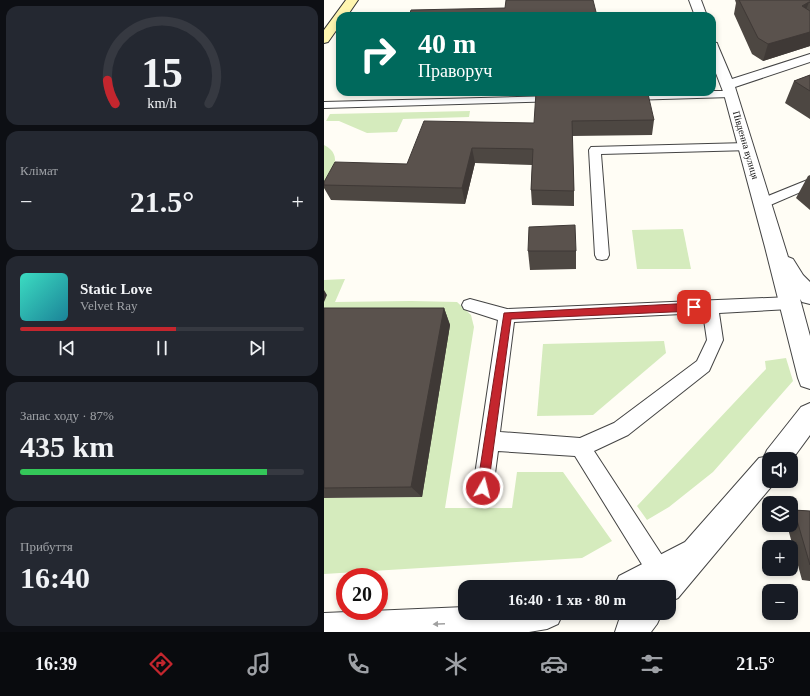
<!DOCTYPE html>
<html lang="uk">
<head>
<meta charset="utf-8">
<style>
	body { margin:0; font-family:"Times New Roman",serif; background:#242831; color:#f1f3f6; height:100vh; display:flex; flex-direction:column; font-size:15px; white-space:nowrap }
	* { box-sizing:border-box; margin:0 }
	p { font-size:13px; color:#9ea1a6 }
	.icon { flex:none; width:22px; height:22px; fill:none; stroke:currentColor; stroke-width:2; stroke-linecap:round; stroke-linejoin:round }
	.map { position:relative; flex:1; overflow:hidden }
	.panel { display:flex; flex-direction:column; gap:6px; padding:6px; background:#0d0f14; width:324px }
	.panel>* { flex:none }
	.hud { position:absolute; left:12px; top:12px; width:380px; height:84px; border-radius:12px; box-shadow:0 2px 6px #0003; background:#00695c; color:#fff; overflow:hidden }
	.tools { position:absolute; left:438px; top:452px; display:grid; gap:8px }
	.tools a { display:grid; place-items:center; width:36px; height:36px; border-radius:8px; background:#171b24; box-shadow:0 2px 6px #0003; font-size:20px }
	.speed { position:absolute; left:12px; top:568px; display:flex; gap:8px; font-size:20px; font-weight:700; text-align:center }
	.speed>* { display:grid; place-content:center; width:52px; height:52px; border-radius:50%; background:#171b24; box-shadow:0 2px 6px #0003; line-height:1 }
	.speed .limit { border:6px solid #d22; background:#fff; color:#111 }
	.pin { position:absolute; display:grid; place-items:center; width:34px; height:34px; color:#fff; margin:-17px; border-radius:8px; box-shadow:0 2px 6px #0006 }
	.me { position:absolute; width:44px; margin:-22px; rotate:8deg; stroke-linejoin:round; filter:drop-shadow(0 0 3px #0008) }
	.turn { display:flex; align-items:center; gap:14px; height:84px; padding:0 16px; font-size:18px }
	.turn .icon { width:52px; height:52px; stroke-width:2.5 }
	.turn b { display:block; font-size:28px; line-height:34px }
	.big { font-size:30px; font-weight:700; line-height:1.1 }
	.panel .tile { flex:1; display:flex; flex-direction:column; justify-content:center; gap:6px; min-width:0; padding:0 14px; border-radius:12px; background:#242831 }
	.panel .dial { align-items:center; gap:0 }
	.dial svg { height:104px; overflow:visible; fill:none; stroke:#363941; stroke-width:7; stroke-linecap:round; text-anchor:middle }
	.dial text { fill:#f1f3f6; stroke:none }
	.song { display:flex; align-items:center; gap:12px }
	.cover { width:48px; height:48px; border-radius:6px; background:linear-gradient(135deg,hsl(170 70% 55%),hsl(190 70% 35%)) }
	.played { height:4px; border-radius:2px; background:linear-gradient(90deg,#c4262e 55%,#363941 55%) }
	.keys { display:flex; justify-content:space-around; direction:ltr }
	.heat { display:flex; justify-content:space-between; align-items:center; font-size:22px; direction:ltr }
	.charge { height:6px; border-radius:3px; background:linear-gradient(90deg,#34c759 87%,#363941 0) }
	.trip { position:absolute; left:134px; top:580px; width:218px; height:40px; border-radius:12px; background:#171b24; box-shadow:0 2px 6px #0003; font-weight:700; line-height:40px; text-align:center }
	.menu { display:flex; height:64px; justify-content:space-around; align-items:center; background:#090b0e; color:#9ea1a6 }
	.menu .icon { width:28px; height:28px }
	.menu .current { color:#c4262e }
	.menu b { font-size:18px; color:#f1f3f6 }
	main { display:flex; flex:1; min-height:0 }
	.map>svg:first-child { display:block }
</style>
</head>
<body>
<main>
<section class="panel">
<div class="tile dial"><svg viewBox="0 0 100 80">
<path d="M14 69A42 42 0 1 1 86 69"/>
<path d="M14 69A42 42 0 0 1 8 51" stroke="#c4262e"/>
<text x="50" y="56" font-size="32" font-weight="700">15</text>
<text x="50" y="72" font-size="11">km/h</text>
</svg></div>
<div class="tile"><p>Клімат</p>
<div class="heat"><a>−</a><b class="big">21.5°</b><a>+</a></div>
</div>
<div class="tile">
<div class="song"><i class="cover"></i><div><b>Static Love</b><p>Velvet Ray</p></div></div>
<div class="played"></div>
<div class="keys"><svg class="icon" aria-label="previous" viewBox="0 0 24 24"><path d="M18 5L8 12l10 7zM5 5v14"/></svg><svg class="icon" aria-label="pause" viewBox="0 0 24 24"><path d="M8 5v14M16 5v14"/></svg><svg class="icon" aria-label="next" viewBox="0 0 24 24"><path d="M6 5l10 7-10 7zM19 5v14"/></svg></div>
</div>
<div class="tile"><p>Запас ходу · 87%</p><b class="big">435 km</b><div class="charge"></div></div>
<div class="tile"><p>Прибуття</p><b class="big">16:40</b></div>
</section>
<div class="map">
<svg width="486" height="632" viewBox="0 0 486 632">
	<rect width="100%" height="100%" fill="#fffdf5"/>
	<g fill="#d5ebbd">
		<path d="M146 111 145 117 79 119 73 132 43 133 15 121H2L6 114Z"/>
		<path d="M0 145C21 155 7 175 0 190Z"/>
		<path d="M359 229 367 269H313L308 230Z"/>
		<path d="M21 279 11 302 87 301 133 302 147 315 150 327 121 508H188L193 472H239L288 541 258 558 0 574V498L98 497 0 326V280Z"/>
		<path d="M340 341 342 353 269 415 213 416 219 344Z"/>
		<path d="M462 358 469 381 389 472 345 507 323 520 313 506 442 369 441 361Z"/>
	</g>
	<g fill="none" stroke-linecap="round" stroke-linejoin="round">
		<defs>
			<g id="service">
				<path d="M388 91H407L412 94 407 97 305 100 300 97 305 94Z"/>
				<path d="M233 96 238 99 237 101 0 108V102Z"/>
				<path d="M423 143 427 144 429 147 427 150 277 154 285 255 283 259 278 260 273 259 271 255 265 150 267 147Z"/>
				<path d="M486 179V188L444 206 439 207 434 206 432 203 434 200Z"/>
				<path d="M466 297 472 299 474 303 472 307 466 309 395 313 399 340 385 371 304 435 270 451 343 563 346 571 343 579 335 582 327 579 251 456 174 451 169 488 166 495 159 498 152 495 149 488 174 320 140 309 138 305 140 301 146 299 183 309ZM379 313 383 340 373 361 290 423 256 438 176 432 190 322Z"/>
			</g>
			<g id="minor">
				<path d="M365 0H377L383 16H371Z"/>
				<path d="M388 42 393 43 394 46 408 79 486 54V62L411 87 464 257 469 259 479 275 486 282V304L478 302 476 299 486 336V389L477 386 474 378 441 247 400 94 388 63Z"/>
				<path d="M486 403V435L467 461V459H445V481H452L354 598 345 602V587H290L295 576 361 542 435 458 440 457 443 450 477 407Z"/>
				<path d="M141 607V613H239L234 624 223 629 205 632H0V613Z"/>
				<path d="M302 613H338L333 624 327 632H291L295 620Z"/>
			</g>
			<path id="secondary" d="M22 0H34L23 16H16V25L4 42 0 43V30Z"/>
		</defs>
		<use href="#service" stroke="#444" stroke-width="2"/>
		<use href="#minor" stroke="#444" stroke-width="2"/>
		<use href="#secondary" stroke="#333" stroke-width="2"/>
		<use href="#service" fill="#fff" fill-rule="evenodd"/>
		<use href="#minor" fill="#fff" fill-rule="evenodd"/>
		<use href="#secondary" fill="#fff6b0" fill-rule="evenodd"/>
	</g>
	<g fill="#4d4742">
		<path d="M411 0H486V46L439 61 428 54 410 14 412 3Z"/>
		<path d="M486 75V119L461 103 470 81Z"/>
		<path d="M290 94 330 120 328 135 248 136 250 191V206L208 205 207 190 208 165 151 163 141 204 7 200 0 188V182L83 164 210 123Z"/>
		<path d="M486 175V210L472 198 484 176Z"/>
		<path d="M204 251H252V269L206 270Z"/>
		<path d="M0 308H120L126 325 98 497 0 498Z"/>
		<path d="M470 510 486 511V581L478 580 463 525H467V512Z"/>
	</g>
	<g fill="#3f3936">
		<path d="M485 2 479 18 478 6Z"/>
		<path d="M486 32V46L439 61 444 44Z"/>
		<path d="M148 148 151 163 141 204 138 188Z"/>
		<path d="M0 290 3 295 0 302Z"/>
		<path d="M120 308 126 325 98 497 87 487Z"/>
	</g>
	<g fill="#5a524d" stroke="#3f3936">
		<path d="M182 0H269L273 16H85L87 10 181 8Z"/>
		<path d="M415 0H486V3L485 2 478 6 486 11V32L444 44 434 38Z"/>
		<path d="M486 75V91L470 81Z"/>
		<path d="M212 92H290V94H324L330 120 248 121 250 191 207 190 209 149 148 148 138 188 0 185V182L11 162 83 164 100 121 210 123Z"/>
		<path d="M251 225 252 251H204L205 227Z"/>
		<path d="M0 308H120L87 487 0 488Z"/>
		<path d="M470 510 486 511V565Z"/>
	</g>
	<defs><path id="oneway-solid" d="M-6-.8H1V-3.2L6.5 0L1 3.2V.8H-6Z"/></defs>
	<use fill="#a0a0a0" href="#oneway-solid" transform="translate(115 624) rotate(178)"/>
	<path fill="#c4262e" stroke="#7f191e" d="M370 303 375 307 370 311 187 319 164 488 163 492 159 494 155 492 153 488 180 313Z"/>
	<g text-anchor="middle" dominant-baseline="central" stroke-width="4" stroke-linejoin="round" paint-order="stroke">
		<g font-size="10" fill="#111" stroke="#fff">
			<text transform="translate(422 145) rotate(74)">Південна вулиця</text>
		</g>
	</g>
</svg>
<div class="tools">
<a><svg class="icon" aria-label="sound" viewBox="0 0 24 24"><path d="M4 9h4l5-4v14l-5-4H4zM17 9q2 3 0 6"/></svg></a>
<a><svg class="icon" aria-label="layers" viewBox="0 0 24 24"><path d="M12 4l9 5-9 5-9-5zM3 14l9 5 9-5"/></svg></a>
<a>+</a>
<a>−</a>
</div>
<div class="speed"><div class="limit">20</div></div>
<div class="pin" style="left:370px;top:307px;background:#d93025"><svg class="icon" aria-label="arrive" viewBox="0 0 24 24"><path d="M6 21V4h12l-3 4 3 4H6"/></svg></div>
<svg class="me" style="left:159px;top:488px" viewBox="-20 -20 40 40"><circle r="17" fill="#c4262e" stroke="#fff" stroke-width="3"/><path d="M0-11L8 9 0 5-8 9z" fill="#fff"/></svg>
<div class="trip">16:40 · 1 хв · 80 m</div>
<div class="hud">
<div class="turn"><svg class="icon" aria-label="right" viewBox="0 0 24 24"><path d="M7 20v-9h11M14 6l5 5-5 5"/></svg><div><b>40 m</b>Праворуч</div></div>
</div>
</div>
</main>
<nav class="menu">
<b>16:39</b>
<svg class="icon current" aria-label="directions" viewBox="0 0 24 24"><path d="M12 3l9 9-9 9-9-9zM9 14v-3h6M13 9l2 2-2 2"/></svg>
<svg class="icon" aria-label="music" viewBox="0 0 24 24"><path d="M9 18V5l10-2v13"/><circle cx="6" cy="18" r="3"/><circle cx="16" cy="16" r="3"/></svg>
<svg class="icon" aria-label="phone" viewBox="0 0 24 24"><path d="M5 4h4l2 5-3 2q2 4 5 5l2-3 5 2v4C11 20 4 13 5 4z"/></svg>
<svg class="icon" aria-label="climate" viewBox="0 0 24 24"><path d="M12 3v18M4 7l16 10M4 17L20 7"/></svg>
<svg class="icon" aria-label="car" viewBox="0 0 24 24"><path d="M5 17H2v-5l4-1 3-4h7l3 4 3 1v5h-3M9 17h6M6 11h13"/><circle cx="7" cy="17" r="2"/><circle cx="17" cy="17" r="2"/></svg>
<svg class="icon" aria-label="filters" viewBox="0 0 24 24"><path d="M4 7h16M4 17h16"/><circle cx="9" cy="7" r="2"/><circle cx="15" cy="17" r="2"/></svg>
<b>21.5°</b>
</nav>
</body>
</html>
